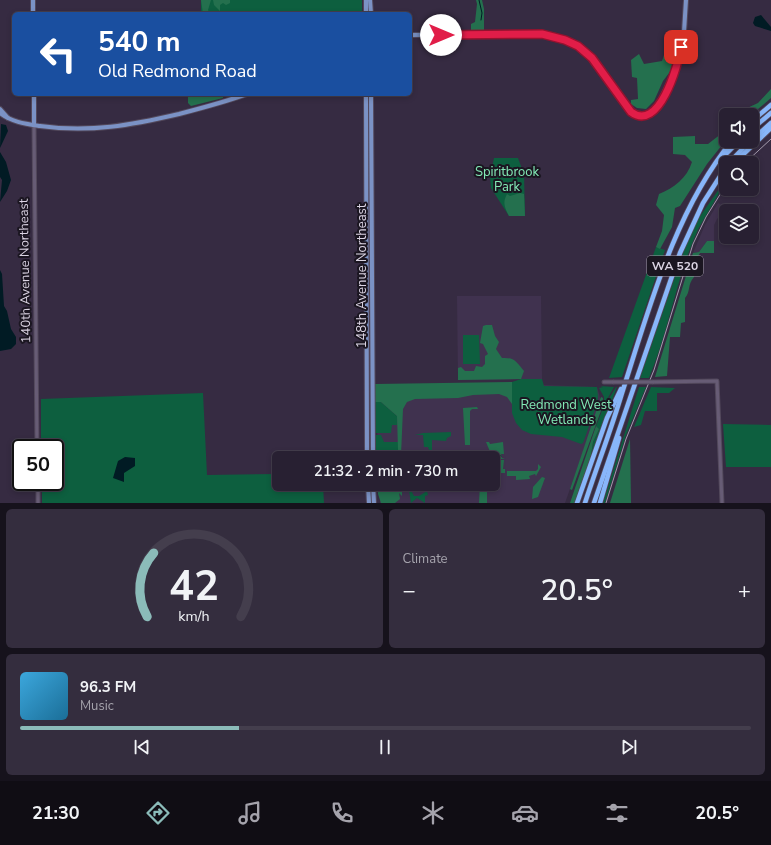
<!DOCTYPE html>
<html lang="en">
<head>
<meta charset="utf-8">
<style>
	body { margin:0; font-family:"Nunito Sans",sans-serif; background:#342d3e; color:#f1f3f6; height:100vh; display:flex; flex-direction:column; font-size:15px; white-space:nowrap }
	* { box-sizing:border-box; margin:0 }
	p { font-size:13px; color:#a5a3ac }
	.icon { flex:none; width:22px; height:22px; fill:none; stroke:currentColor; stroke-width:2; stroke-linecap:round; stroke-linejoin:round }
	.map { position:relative; height:503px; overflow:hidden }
	.drawer { display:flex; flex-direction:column; gap:6px; padding:6px; background:#16121c; flex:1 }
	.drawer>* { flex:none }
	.guide { position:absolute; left:12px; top:12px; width:400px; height:84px; border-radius:6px; box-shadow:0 2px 6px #0003,0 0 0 1px #443e4d; background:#1a4fa0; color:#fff; overflow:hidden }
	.tools { position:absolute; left:719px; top:108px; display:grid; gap:8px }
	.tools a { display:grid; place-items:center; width:40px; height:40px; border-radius:6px; background:#282032; box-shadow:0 2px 6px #0003,0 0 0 1px #443e4d; font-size:20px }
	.speed { position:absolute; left:12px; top:439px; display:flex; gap:8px; font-size:20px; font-weight:700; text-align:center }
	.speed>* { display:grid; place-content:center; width:52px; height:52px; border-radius:50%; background:#282032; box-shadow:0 2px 6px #0003,0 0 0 1px #443e4d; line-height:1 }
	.speed .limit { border:2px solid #111; border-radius:6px; background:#fff; color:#111 }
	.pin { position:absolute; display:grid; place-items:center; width:34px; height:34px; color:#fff; margin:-17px; border-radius:8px; box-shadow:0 2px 6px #0006 }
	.me { position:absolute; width:44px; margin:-22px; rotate:90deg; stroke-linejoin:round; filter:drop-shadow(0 0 3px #0008) }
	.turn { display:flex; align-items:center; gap:14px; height:84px; padding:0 20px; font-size:18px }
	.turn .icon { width:52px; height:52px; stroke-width:2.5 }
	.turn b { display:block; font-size:28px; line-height:34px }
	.big { font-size:30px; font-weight:600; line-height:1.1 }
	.drawer .widget { flex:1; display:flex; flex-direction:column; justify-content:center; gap:6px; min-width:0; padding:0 14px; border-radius:6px; background:#342d3e }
	.drawer .dial { align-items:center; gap:0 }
	.dial svg { height:104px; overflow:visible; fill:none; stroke:#443e4d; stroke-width:7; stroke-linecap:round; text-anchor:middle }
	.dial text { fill:#f1f3f6; stroke:none }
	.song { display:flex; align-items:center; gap:12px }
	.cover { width:48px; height:48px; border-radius:6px; background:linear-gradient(135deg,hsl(200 70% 55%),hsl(200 70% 35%)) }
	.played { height:4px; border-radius:2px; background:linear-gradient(90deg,#8bbbb9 30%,#443e4d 30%) }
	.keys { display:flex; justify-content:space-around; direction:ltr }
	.heat { display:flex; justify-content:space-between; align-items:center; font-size:22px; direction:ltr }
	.drawer .tiles { flex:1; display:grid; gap:6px; grid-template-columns:1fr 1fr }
	.widget:last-child { grid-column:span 2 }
	.trip { position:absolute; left:272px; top:451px; width:228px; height:40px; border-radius:6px; background:#282032; box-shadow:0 2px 6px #0003,0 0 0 1px #443e4d; font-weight:600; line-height:40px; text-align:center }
	.dock { display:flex; height:64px; justify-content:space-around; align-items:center; background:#100d14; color:#a5a3ac }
	.dock .icon { width:28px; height:28px }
	.dock .active { color:#8bbbb9 }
	.dock b { font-size:18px; color:#f1f3f6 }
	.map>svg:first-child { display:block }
</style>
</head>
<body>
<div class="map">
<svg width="771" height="503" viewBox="0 0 771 503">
	<rect width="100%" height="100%" fill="#362b42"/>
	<g fill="#40324f">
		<path d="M718 203 727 208 717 219 714 225V241H707L699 252 693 253 705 225Z"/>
		<path d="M457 296H541L542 379 458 380Z"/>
		<path d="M542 385 597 387 601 401 565 503H380L379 484H493V458H378L376 389Z"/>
	</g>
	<g fill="#0d5f3f">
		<rect x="201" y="0" width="161" height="14"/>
		<path d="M494 158H518L524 174 525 216H509L491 188 490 177Z"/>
		<path d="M726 179C726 183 701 223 697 232 676 279 669 330 649 378H640L689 236 696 222Z"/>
		<path d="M656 247 665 250 622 377 609 378Z"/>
		<path d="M463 335H479L480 364H463Z"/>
		<path d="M521 379H542L544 386 597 387 598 396 597 404 583 443 581 444 562 437 531 434 522 430 516 423 512 413V382Z"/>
		<path d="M600 386 614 387 604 405V397L599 388 603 387Z"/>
		<path d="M616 387H617L590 461 593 442 599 429 596 426 603 408Z"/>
		<path d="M639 387H646L626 435 605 503H603Z"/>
		<path d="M651 387 675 388 669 393H657V411H645L641 425 634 427Z"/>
		<path d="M203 393 207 475 279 474V484H323L324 503H42V482H55V448H41V399Z"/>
		<path d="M375 402H381L397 416V425H392L391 433H375Z"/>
		<path d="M723 424 771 425V467H726Z"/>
		<path d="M451 432V436L447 438 446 441 432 440V450H429L428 447H424L423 435H415L423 433Z"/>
		<path d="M375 435H381L384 442H398V450L394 454H381L376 458Z"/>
		<path d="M408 484 414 496H419L427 491 428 495 425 496V503L417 498 411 503Z"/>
	</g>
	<g fill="#24704e">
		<path d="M201 0H211L208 10 210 14H203Z"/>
		<path d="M213 0H230V3L226 5 223 3 220 5V11L214 5Z"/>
		<path d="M476 0H482L484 9V31H471V24L475 22 477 4Z"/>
		<path d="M639 54 644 64 662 61 664 55 675 54 672 69 663 81 654 101 646 109 637 108 631 104V100L638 99 637 78 632 77 631 60Z"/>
		<path d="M771 89V98L751 115H744L747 113 745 109 758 103Z"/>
		<path d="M188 94H219V97H223V98L191 106 188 103Z"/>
		<path d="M726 130V140L707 164 680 206 675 208 672 227 660 249 656 247 662 231 664 215 656 205 659 194C674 188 687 178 692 162L685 155 673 154V137L695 136V144H708Z"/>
		<path d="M520 193 524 194 525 216H509C505 208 502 203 507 194L510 196Z"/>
		<path d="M707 241H714V253H700L694 263V277C687 285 691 291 685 298V322L681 323 680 337H670L667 376 655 377 693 253 699 252Z"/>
		<path d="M486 325H492L495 336 499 342 496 349 502 358C515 357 517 363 524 371L521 379 458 380V368L461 367 465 371H474L476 366 482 367 485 364V356L488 354 483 344 480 343 483 326Z"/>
		<path d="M512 382V404L507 397 499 394 473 395 458 398 415 399 407 402 403 409 401 455 396 458H378L381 454H394L398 450 397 416 381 402H375V384Z"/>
		<path d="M601 397 603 398 602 408 572 490 570 489Z"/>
		<path d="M477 407 478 409H472L470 411V445H465L463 408Z"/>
		<path d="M596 426 599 429 593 442 590 461 575 503H570Z"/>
		<path d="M630 439 631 503H610Z"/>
		<path d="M486 442H489L490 444 503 442 504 454H501L502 458 505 459H493Z"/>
		<path d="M495 460H504L503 469H505V473H498L493 461Z"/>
		<path d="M538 464 541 467 536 476 535 474 529 476 530 479 516 480V476H507V471H536L538 469Z"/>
		<path d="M542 477 545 478 538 497 532 499 533 487Z"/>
		<path d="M378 484H385V489L402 488V496L399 493 400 499 395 503H381L378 494Z"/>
		<path d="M480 484H487V503H479Z"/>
	</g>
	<g fill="#011b24">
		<path d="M761 15 771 27V31L755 26 753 23 755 17Z"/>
		<path d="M1 124 6 125 8 131 0 148Z"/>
		<path d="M0 152 6 162 11 180 7 191 0 202 2 180 0 177Z"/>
		<path d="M0 270 2 274 4 306 7 311 11 329 16 337V344L11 349 0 351Z"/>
		<path d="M125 457 135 458V466L124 473V482L113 478 118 461Z"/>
	</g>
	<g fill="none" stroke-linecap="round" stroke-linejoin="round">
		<g stroke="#011b24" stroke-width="1">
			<path d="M479 0 482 13 481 20"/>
			<path d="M490 454 494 453 501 456"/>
		</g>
		<defs>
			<g id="minor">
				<path d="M34 125 37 448"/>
				<path d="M604 382H613"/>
				<path d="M653 382 717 381 722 503"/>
				<path d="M38 482V503"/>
			</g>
			<g id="major">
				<path d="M33 0V14"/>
				<path d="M366 0V14"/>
				<path d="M370 0 371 14"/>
				<path d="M410 35 542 34 565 41 578 47 592 58 631 112C640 118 649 117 656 109L677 67 684 32 686 0"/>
				<path d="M34 94V125"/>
				<path d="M366 94 367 458"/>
				<path d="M371 94 373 458"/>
				<path d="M0 109 8 118"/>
				<path d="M0 113C11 122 27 124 40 126 90 133 132 125 179 114 202 108 225 102 247 94"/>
				<path d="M368 484 369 503"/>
				<path d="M373 484 374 503"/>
			</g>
			<g id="highway">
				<path d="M752 121 771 105"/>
				<path d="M752 129 771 113"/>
				<path d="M752 140 771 123"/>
				<path d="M724 156 739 141"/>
				<path d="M729 163 750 141"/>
				<path d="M734 163 771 128"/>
				<path d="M577 503 607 418 621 389"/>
				<path d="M585 503C597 466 611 430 622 393 649 309 675 210 732 141"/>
				<path d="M594 503 680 253 703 203 726 167"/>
				<path d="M600 503 619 438"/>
			</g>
		</defs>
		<use href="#minor" stroke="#53495c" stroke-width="5"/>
		<use href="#major" stroke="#53495c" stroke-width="6"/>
		<use href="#highway" stroke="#53495c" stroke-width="6"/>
		<use href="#minor" stroke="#675c75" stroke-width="3"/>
		<use href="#major" stroke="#7b92c5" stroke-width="4"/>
		<use href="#highway" stroke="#88b6fa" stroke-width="4.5"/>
		<g stroke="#a59cae" stroke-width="1">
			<path d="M745 163 771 139"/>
			<path d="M606 503 626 439 654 370 693 244 706 217 726 185"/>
		</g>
		<defs>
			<path id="minor-bridge" d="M613 382H653"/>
		</defs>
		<use href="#minor-bridge" stroke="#53495c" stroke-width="5" stroke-linecap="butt"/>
		<use href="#minor-bridge" stroke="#675c75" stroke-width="3"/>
	</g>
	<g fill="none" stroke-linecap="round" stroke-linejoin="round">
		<defs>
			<path id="route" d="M441 35 542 34 565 40 578 46 592 58 631 112C659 133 678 66 681 47"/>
		</defs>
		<use href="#route" stroke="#92132f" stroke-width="10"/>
		<use href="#route" stroke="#e11d48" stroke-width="7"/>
	</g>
	<g text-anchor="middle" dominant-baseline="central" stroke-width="4" stroke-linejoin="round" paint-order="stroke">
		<rect fill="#1b1621" stroke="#a19ba9" stroke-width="1" x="647" y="256" width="56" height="20" rx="3"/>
		<g font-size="12" font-weight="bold" fill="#dbd4e3">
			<text x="675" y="266">WA 520</text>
		</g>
		<g font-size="13" fill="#83eab6" stroke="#1b1621">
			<text x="507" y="172">Spiritbrook<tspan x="507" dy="15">Park</tspan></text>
			<text x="566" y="405">Redmond West<tspan x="566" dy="15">Wetlands</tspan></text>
		</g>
		<g font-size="13" fill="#dbd4e3" stroke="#1b1621">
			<text transform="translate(25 271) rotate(-91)">140th Avenue Northeast</text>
			<text transform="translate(362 276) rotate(-90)">148th Avenue Northeast</text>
		</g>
	</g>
</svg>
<div class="tools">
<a><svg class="icon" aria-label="sound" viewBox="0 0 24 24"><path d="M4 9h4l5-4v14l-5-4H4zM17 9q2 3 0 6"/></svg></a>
<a><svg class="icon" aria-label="search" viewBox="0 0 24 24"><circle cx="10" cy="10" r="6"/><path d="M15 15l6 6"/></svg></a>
<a><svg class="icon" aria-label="layers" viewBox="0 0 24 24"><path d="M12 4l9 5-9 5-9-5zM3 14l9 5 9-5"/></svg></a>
</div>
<div class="speed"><div class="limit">50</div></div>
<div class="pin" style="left:681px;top:47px;background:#d93025"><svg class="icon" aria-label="arrive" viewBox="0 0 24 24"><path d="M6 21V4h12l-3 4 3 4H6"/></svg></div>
<svg class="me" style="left:441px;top:35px" viewBox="-20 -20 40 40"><circle r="19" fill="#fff"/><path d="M0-13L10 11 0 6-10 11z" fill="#e11d48"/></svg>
<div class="trip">21:32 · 2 min · 730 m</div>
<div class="guide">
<div class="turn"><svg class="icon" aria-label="left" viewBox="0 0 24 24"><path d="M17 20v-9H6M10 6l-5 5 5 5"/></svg><div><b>540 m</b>Old Redmond Road</div></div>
</div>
</div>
<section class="drawer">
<div class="tiles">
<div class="widget dial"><svg viewBox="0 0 100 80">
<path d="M14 69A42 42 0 1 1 86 69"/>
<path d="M14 69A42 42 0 0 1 19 20" stroke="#8bbbb9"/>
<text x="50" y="56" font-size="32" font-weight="700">42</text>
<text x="50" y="72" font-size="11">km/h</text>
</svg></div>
<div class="widget"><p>Climate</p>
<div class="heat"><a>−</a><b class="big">20.5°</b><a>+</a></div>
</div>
<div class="widget">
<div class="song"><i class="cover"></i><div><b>96.3 FM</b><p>Music</p></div></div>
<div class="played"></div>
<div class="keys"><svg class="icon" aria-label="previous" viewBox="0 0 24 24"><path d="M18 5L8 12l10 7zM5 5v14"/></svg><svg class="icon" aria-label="pause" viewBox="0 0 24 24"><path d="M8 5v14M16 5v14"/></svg><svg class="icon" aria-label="next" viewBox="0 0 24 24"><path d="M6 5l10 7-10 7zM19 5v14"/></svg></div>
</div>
</div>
</section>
<nav class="dock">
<b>21:30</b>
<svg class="icon active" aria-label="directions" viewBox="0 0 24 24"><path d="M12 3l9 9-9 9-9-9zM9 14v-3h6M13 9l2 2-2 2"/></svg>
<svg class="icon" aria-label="music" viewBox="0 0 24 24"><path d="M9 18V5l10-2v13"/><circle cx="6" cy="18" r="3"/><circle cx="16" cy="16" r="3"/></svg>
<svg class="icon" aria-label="phone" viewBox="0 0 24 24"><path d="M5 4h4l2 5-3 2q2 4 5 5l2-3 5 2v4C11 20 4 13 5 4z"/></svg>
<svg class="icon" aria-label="climate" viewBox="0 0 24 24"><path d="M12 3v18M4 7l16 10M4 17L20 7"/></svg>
<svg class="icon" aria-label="car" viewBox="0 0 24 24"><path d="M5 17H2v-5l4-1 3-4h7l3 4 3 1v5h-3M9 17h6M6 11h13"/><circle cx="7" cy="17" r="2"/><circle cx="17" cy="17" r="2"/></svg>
<svg class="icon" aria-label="filters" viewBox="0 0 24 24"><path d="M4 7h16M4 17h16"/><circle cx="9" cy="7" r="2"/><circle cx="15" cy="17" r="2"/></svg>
<b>20.5°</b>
</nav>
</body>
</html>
